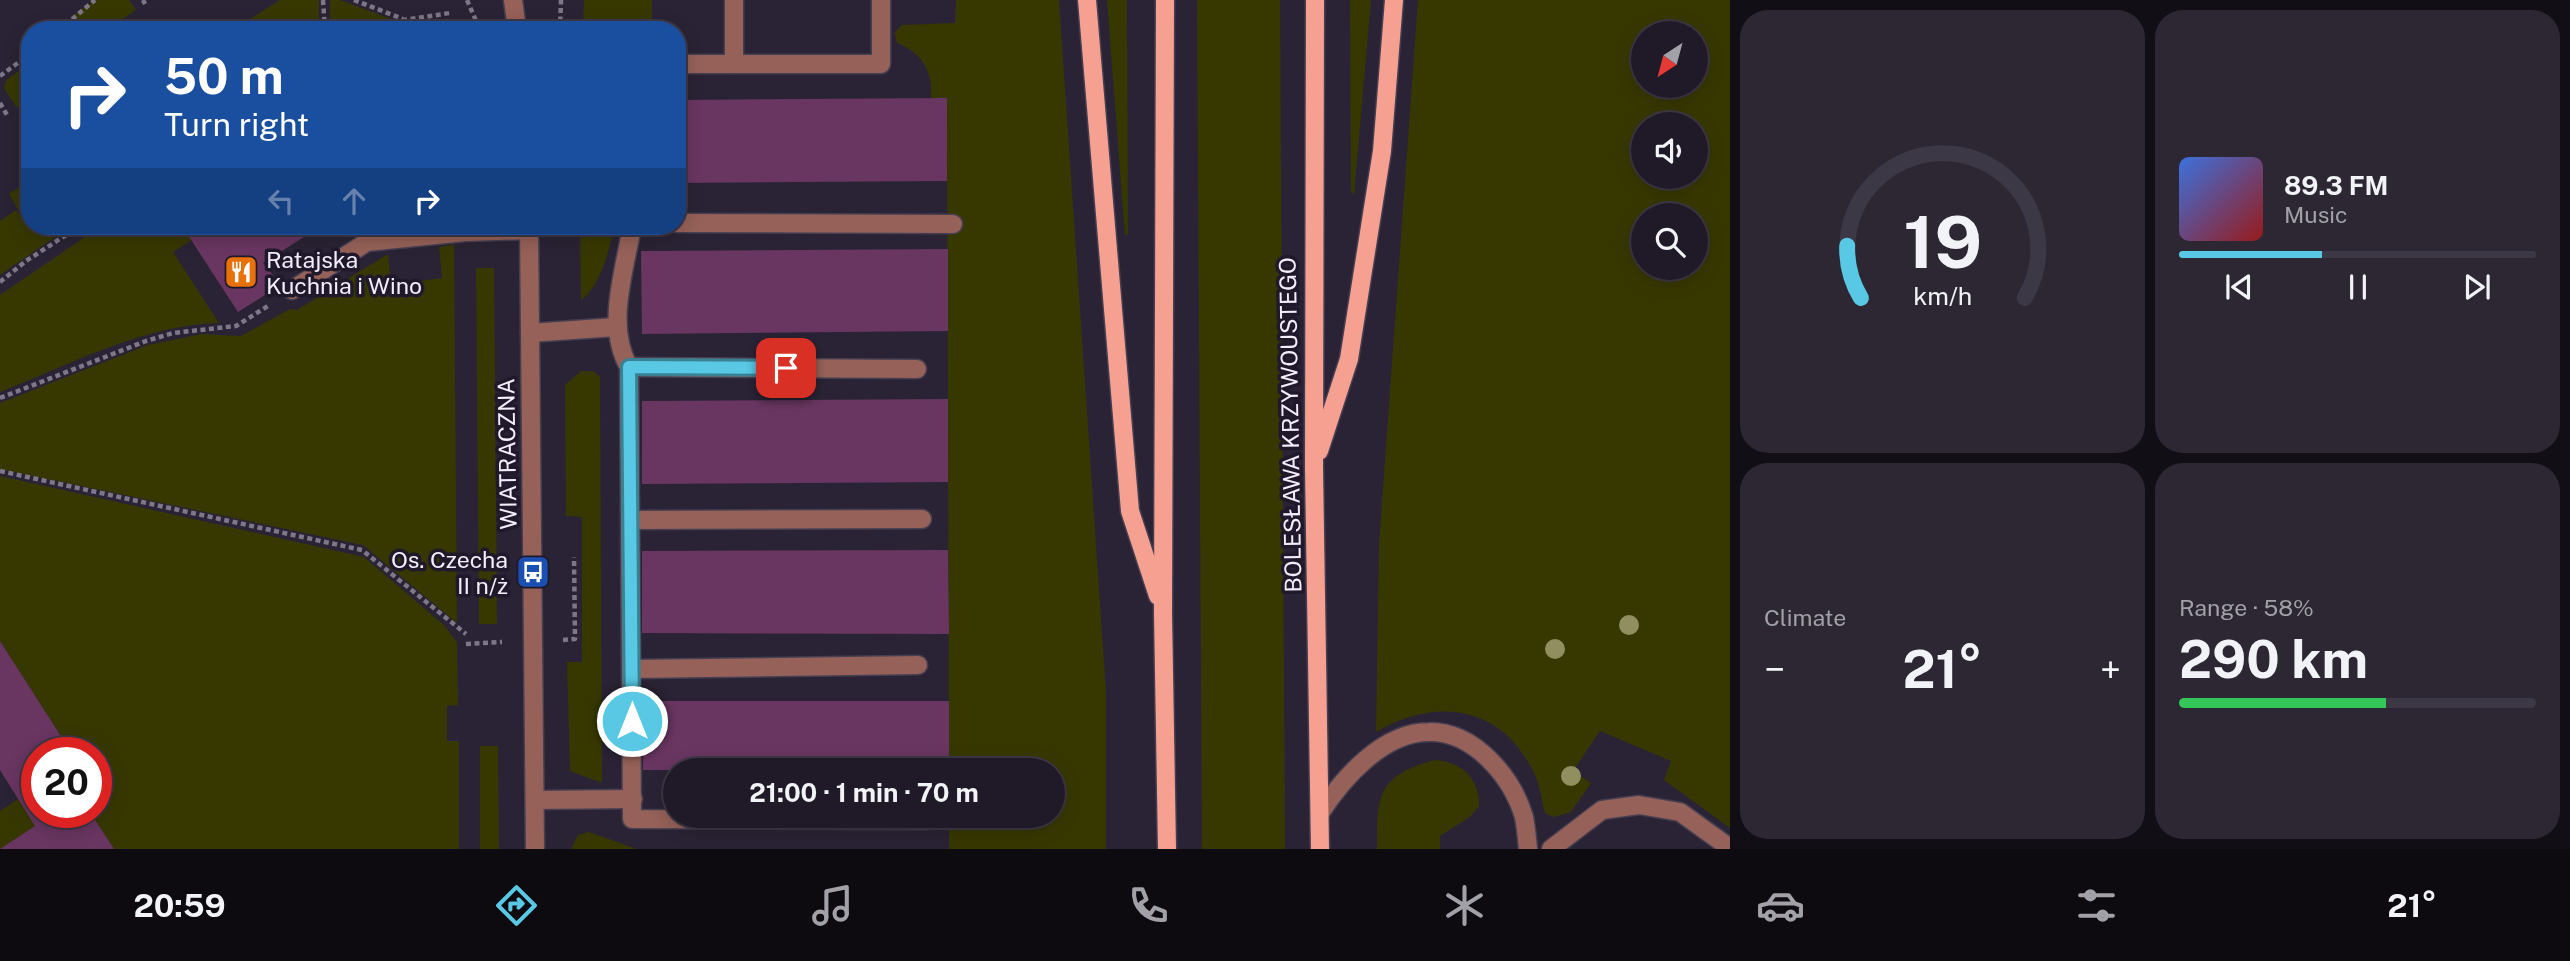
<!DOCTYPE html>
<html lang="en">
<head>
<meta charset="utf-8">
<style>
	body { margin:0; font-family:"Public Sans",sans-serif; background:#2d2734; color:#f1f3f6; height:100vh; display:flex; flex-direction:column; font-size:26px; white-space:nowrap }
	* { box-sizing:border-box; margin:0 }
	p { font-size:23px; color:#a2a1a8 }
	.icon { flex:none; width:38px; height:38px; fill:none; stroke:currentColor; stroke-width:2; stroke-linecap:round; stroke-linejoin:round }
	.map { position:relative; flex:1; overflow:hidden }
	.details { display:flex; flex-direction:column; gap:10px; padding:10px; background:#120e16; width:840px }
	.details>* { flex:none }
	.banner { position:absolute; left:21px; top:21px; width:665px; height:214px; border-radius:28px; box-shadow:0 4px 18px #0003,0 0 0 2px #3d3845; background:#1a4fa0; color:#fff; overflow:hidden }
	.needle { width:46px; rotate:216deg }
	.tools { position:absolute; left:1631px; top:21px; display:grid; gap:14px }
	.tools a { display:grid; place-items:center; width:77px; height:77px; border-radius:50%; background:#201a28; box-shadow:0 4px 18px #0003,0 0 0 2px #3d3845; font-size:35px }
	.speed { position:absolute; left:21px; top:737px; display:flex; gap:14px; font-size:35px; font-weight:700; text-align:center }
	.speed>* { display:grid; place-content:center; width:91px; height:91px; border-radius:50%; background:#201a28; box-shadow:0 4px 18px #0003,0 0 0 2px #3d3845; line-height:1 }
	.speed .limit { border:10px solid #d22; background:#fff; color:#111 }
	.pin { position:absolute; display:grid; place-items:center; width:60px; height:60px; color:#fff; margin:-30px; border-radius:14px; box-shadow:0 4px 10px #0006 }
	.me { position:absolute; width:77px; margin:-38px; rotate:0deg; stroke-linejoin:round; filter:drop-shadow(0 0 5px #0008) }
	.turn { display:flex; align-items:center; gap:24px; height:147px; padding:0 28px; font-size:32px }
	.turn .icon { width:91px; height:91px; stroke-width:2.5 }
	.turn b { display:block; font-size:49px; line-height:60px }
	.lanes { display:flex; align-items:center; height:66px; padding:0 28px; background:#0003; justify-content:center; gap:35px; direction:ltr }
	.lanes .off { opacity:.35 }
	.big { font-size:52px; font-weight:700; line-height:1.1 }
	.details .widget { flex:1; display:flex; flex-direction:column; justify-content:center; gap:10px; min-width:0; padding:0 24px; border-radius:28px; background:#2d2734 }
	.details .dial { align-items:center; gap:0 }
	.dial svg { height:182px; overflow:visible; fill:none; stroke:#3d3845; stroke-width:7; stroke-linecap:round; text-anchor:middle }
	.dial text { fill:#f1f3f6; stroke:none }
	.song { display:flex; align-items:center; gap:21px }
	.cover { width:84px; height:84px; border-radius:10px; background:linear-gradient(135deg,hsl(220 70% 55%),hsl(0 70% 35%)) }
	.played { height:7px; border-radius:4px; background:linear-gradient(90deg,#58c8e4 40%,#3d3845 40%) }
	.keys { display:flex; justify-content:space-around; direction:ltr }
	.heat { display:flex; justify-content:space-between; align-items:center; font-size:38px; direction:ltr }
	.charge { height:10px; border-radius:5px; background:linear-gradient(90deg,#34c759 58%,#3d3845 0) }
	.details .tiles { flex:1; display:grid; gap:10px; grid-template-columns:repeat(2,1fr) }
	.trip { position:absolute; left:663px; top:758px; width:402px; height:70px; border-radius:35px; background:#201a28; box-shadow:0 4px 18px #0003,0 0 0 2px #3d3845; font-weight:700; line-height:70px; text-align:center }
	.tab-bar { display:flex; height:112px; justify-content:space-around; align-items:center; background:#0d0a10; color:#a2a1a8 }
	.tab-bar .icon { width:49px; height:49px }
	.tab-bar .active { color:#58c8e4 }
	.tab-bar b { font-size:32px; color:#f1f3f6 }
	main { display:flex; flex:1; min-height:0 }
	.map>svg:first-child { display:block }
</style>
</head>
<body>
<main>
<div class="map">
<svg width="1730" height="849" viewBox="0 0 1730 849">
	<rect width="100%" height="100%" fill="#2a2335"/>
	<g fill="#373800" fill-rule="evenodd">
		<path d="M95 0H129L136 10 106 30H71L72 16Z"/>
		<path d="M280 0H319V30H233Z"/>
		<path d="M330 0H340L391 19 374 30H330Z"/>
		<path d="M584 0H652V24L640 30H583Z"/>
		<path d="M956 0H1059L1106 692V849H949V816H1054V770H949L947 98H931C933 71 922 53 897 43L895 33 901 25 955 23Z"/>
		<path d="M1107 0H1127L1128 234 1125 236Z"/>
		<path d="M1197 0H1280L1285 849H1202Z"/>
		<path d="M1350 0H1371L1354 195 1351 191Z"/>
		<path d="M1418 0H1730V828L1664 780 1671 761 1600 731 1573 771 1591 783 1571 812 1554 817 1545 813C1541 798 1540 784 1533 771 1500 705 1436 697 1376 732L1379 545ZM1643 33H1696V86H1643ZM1643 124H1696V177H1643ZM1643 215H1696V268H1643Z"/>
		<path d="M30 63V100L17 108 4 88 6 80Z"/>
		<path d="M30 180V226H71L0 275V221L16 210 23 218 9 194Z"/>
		<path d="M101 226H202L188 235 192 240 173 252 219 323C142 325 70 365 0 392V295Z"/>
		<path d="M580 226H615C609 249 601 286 581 300Z"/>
		<path d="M454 244 457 623 363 545 0 469V403L148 345 202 334 241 336 290 309 297 310 388 254 391 285 442 278 439 247Z"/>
		<path d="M476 268H494L497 624H479Z"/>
		<path d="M581 371H593L600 377 602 783 570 771 567 662H582V517L566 516 565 385Z"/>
		<path d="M0 476 364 557 444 625 457 642 458 705 447 706V741H459V849H114L90 812H96V752H71L0 641Z"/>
		<path d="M480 746H498L499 849H480Z"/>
		<path d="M1434 760C1462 761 1480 780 1479 806L1470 817 1440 836V849H1377C1377 796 1377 776 1434 760Z"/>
		<path d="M18 799 36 826 0 849V811Z"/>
		<path d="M589 832 637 849H571L578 835Z"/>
	</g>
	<g fill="#693661">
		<path d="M947 98V181L677 183V100Z"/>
		<path d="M182 226H321L263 263 281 285 238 312Z"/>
		<path d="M948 249V331L642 334 641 251Z"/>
		<path d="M948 399V482L642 484V401Z"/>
		<path d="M948 550 949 634 642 633V551Z"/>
		<path d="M0 641 71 752H37V812H90L114 849H0L35 826 0 770Z"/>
		<rect x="643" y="701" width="306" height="69"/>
	</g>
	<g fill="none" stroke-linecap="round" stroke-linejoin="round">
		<defs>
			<g id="minor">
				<path d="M513 0 517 30"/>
				<path d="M734 0V64"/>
				<path d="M677 64H881V0"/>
				<path d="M677 223 953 224"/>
				<path d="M529 226 535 849"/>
				<path d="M632 226C625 270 605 326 629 367L632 819 927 820"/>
				<path d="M292 290 367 242 465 232 530 230"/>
				<path d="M530 333 616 327"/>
				<path d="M629 367 917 369"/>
				<path d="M632 520 922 519"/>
				<path d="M632 669 918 665"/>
				<path d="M535 800 633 799"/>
				<path d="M1320 813C1343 778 1383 732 1429 732 1474 731 1512 777 1524 817 1526 827 1527 839 1528 849"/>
				<path d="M1551 849 1602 810 1639 805 1680 812 1730 848"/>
			</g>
			<g id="major">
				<path d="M1087 0 1130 511 1158 596"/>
				<path d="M1165 0 1163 613 1167 849"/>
				<path d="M1315 0 1314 468 1320 849"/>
				<path d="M1319 451 1349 359 1382 151 1394 0"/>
			</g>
		</defs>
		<use href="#minor" stroke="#463f51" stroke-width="21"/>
		<use href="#major" stroke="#463f51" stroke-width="21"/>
		<g stroke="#7d7787" stroke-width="4.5" stroke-dasharray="5 3.5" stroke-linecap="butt">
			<path d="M143 0 145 4"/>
			<path d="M323 0 325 30"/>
			<path d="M354 0 403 19"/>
			<path d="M467 0 480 30"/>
			<path d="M59 30 95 0"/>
			<path d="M388 30 404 20 450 13"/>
			<path d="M560 30 561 0"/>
			<path d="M0 76 30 54"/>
			<path d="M0 103 7 115"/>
			<path d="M0 282 26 261 80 226"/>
			<path d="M0 398 146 341 173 333 236 326 268 306"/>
			<path d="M0 471 362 550 466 634"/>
			<path d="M563 640 575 639 574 557"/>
			<path d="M466 644 502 642"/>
		</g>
		<use href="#minor" stroke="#956158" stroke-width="18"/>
		<use href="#major" stroke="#f6a092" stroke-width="18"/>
	</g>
	<g fill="#918f60">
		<circle cx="1629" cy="625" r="10"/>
		<circle cx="1555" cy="649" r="10"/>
		<circle cx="1571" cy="776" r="10"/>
	</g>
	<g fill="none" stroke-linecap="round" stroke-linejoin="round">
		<defs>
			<path id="route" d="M632 721 629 367 786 368"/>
		</defs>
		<use href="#route" stroke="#398294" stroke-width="18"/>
		<use href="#route" stroke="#58c8e4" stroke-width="12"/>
	</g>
	<defs>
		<symbol id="restaurant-square" viewBox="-11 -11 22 22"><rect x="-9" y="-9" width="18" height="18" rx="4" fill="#e8710a" stroke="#20192b"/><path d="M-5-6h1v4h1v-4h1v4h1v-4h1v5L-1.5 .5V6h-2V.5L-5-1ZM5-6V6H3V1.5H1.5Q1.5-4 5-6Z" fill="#fff"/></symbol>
		<symbol id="bus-square" viewBox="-11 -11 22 22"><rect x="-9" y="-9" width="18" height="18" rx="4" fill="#1a4fb4" stroke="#20192b"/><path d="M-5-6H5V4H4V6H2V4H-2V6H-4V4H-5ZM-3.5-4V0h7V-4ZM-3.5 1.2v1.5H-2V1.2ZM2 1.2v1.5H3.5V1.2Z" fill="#fff"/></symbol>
	</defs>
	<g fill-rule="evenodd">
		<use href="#restaurant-square" x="222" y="253" width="38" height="38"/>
		<use href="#bus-square" x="514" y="553" width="38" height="38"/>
	</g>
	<g text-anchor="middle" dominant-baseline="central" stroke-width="7" stroke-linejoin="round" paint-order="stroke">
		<g font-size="23" fill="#f3eefb" stroke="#20192b" text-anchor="start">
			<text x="266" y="259">Ratajska<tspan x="266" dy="26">Kuchnia i Wino</tspan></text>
			<text x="508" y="559" text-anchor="end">Os. Czecha<tspan x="508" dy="26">II n/ż</tspan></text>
		</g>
		<g font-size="23" fill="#f3eefb" stroke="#20192b">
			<text transform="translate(1290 425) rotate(-91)">BOLESŁAWA KRZYWOUSTEGO</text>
			<text transform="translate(507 454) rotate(-91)">WIATRACZNA</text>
		</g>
	</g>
</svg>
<div class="tools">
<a><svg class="needle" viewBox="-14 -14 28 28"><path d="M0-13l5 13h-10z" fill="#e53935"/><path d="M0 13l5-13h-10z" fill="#a2a1a8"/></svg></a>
<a><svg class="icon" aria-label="sound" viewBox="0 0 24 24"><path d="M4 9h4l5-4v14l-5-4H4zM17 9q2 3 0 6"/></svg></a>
<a><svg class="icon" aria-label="search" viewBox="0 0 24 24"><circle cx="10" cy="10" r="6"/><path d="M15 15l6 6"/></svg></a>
</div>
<div class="speed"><div class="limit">20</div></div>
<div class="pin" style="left:786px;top:368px;background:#d93025"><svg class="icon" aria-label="arrive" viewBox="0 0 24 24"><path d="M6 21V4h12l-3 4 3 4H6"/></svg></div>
<svg class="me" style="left:632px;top:721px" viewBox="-20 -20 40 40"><circle r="17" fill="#58c8e4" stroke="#fff" stroke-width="3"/><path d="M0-11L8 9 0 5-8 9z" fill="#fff"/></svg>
<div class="trip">21:00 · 1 min · 70 m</div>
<div class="banner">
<div class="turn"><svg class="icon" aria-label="right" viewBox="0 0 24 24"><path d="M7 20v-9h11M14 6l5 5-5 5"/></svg><div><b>50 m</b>Turn right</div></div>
<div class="lanes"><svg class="icon off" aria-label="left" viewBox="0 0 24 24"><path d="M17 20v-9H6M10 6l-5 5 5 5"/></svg><svg class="icon off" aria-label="ahead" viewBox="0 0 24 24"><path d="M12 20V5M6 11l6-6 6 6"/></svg><svg class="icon" aria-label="right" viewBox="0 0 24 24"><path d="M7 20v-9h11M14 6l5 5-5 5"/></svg></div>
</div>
</div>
<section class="details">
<div class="tiles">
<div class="widget dial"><svg viewBox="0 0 100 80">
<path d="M14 69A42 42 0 1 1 86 69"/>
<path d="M14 69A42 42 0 0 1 8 46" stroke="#58c8e4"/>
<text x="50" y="56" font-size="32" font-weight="700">19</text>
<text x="50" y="72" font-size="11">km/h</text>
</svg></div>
<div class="widget">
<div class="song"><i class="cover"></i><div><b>89.3 FM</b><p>Music</p></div></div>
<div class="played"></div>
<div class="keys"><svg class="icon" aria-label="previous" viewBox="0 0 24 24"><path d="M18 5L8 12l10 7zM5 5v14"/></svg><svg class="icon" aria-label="pause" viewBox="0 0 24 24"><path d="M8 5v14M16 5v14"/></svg><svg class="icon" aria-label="next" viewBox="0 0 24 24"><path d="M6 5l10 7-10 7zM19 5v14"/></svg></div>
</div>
<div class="widget"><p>Climate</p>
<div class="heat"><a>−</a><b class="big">21°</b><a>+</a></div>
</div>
<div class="widget"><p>Range · 58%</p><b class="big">290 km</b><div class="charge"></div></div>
</div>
</section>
</main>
<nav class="tab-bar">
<b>20:59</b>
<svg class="icon active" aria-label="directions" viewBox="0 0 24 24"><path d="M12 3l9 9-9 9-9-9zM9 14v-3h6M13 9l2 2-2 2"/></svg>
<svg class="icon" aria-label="music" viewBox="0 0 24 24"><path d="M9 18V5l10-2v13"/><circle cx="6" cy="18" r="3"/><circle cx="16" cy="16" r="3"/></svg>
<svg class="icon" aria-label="phone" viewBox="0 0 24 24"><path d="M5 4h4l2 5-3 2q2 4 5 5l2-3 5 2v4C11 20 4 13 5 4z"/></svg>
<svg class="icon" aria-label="climate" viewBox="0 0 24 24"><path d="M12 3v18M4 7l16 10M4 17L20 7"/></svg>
<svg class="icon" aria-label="car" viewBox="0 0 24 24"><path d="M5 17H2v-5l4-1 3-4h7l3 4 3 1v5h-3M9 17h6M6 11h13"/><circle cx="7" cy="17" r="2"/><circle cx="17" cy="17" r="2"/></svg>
<svg class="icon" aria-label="filters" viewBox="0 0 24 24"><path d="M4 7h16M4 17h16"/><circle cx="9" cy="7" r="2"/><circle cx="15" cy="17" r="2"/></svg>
<b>21°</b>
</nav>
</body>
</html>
